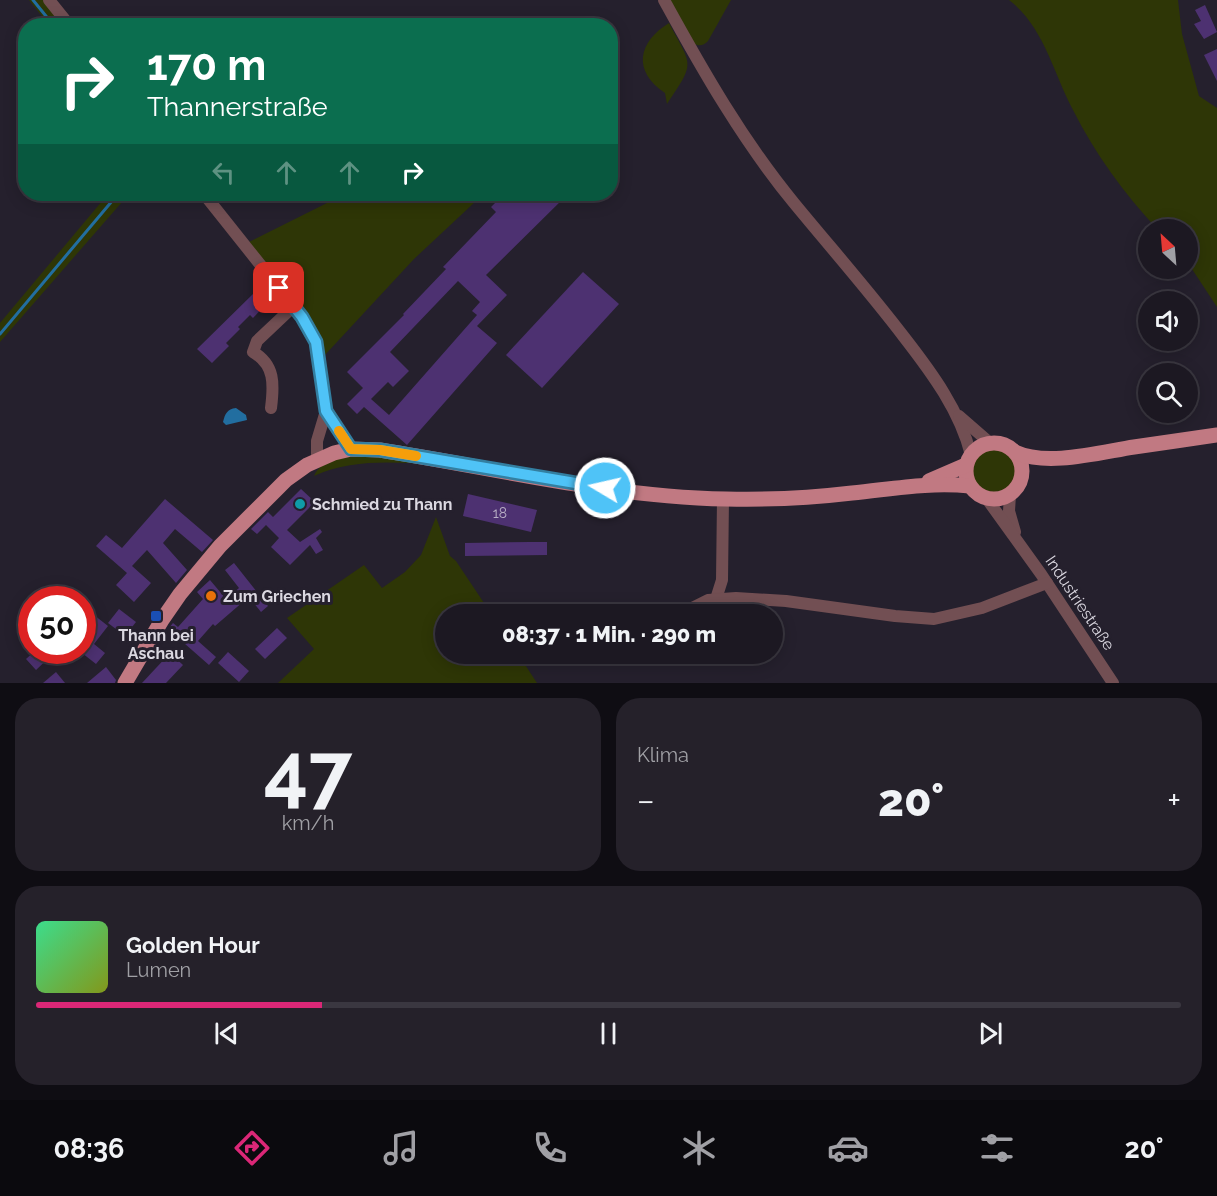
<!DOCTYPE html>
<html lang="de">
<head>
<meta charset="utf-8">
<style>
	body { margin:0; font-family:Raleway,sans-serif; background:#25212a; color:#f1f3f6; height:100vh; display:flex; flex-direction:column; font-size:22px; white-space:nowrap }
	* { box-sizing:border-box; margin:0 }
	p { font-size:20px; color:#a0a0a5 }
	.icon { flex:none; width:33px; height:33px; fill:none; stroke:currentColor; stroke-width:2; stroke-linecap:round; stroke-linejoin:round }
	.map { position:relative; height:683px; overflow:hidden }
	.panel { display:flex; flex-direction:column; gap:15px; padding:15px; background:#0f0d13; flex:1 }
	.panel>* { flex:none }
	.banner { position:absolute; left:18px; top:18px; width:600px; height:183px; border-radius:24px; box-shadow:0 3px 15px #0003,0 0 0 2px #3a3740; background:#0b6e4f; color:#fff; overflow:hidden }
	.needle { width:39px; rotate:334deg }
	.buttons { position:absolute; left:1138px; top:219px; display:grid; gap:12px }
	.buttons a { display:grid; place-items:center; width:60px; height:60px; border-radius:50%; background:#1c1822; box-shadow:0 3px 15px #0003,0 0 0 2px #3a3740; font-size:30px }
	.speed { position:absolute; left:18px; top:586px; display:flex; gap:12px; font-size:30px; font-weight:700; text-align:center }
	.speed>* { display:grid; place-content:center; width:78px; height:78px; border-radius:50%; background:#1c1822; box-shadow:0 3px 15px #0003,0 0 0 2px #3a3740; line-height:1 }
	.speed .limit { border:9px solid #d22; background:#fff; color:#111 }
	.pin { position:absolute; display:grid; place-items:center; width:51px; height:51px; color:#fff; margin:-26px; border-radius:12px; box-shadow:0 3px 9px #0006 }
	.me { position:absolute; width:66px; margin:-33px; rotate:279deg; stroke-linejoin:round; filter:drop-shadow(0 0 4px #0008) }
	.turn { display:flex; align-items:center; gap:21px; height:126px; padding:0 30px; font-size:27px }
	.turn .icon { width:78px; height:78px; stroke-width:2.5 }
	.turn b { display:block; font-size:42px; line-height:51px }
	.lanes { display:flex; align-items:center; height:57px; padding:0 30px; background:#0003; justify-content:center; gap:30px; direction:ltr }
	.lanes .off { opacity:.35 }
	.big { font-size:45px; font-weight:800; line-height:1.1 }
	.panel .card { flex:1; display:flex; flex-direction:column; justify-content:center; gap:9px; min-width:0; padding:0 21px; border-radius:24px; background:#25212a }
	.panel .dial { align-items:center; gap:0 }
	.dial b { font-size:78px; line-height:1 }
	.song { display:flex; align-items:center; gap:18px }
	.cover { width:72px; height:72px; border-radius:9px; background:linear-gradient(135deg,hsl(150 70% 55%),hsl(70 70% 35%)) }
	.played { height:6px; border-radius:3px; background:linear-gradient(90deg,#db2777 25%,#3a3740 25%) }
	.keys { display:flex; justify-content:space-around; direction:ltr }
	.heat { display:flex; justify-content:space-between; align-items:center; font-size:33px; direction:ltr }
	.panel .tiles { flex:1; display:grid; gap:15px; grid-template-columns:1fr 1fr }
	.card:last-child { grid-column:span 2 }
	.trip { position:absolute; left:435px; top:604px; width:348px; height:60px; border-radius:30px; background:#1c1822; box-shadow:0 3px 15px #0003,0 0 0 2px #3a3740; font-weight:800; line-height:60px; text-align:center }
	.tabs { display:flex; height:96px; justify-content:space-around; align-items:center; background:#0b0a0e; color:#a0a0a5 }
	.tabs .icon { width:42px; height:42px }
	.tabs .active { color:#db2777 }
	.tabs b { font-size:27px; color:#f1f3f6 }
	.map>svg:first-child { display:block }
</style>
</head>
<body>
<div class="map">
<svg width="1217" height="683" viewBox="0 0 1217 683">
	<rect width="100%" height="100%" fill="#25202d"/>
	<g fill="#2e3606">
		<path d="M29 0H43L64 25H49Z"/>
		<path d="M670 0H731L708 41C703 46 700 46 694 44Z"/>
		<path d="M1009 0H1178L1182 34 1199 96 1217 108V307L1188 263V230L1157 229C1124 193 1095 154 1073 110 1053 72 1044 27 1009 0Z"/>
		<path d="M669 23C692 67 696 61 667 104L665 93C632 71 638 42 669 23Z"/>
		<path d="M108 194H129L0 342V323Z"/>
		<path d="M345 194H467L475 202 414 259 324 356 320 340 249 242Z"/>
		<circle cx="994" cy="470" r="22"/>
		<path d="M373 455 429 464C390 462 351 459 314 476 322 456 355 456 373 455Z"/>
		<path d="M436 517 450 556 456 561 492 615H446V654H518L537 683H278L314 649 287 618 364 565 382 588 405 572 421 555Z"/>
	</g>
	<path fill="#226ea0" d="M236 408 246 415 247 420 226 425 223 422C225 414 227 409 236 408Z"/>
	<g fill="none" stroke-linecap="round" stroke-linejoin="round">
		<g stroke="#226ea0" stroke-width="3">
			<path d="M33 0 54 26"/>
			<path d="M0 334 118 194"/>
		</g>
	</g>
	<g fill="#4d3171" fill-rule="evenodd">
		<path d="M1205 5 1217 32 1204 39 1194 24 1201 21 1195 10Z"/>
		<path d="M1217 49V81L1204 55Z"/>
		<path d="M504 194H568L486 275 507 295 477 326 497 343 407 445 364 407 357 414 347 404 363 388 347 372 404 315 403 314 446 269 443 267 496 212 491 207ZM458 281 480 302 472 311 477 315 389 415 371 399 388 382 393 387 409 371 390 352Z"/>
		<path d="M583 272 619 304 542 388 506 355Z"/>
		<path d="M255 292 267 303 253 318 250 315 238 327 240 329 226 343 229 346 212 363 197 349Z"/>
		<path d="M301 489 315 502 287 530 300 542 320 529 322 532 316 538 323 550 316 554 310 545 290 565 271 547 279 538 266 525 257 534 251 529 268 512 273 517Z"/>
		<path d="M468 494 537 510 531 532 463 516Z"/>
		<path d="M165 499 213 540 202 552 175 529 163 543 187 570 176 583 147 550 132 566 151 583 134 602 116 585 127 573 96 546 106 535 122 548Z"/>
		<path d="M530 542H547V555L465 556V543Z"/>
		<path d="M234 563 268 606 261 612 253 602 244 601 215 626 213 624 198 641 216 657 209 665 168 629 173 623 178 627 203 599 197 592 210 580 226 599 239 588 225 570Z"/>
		<path d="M119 609 136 622 125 636 108 623Z"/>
		<path d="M94 615 108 626 94 644 105 653 96 664 82 653V629Z"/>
		<path d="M277 628 287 638 265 659 255 649Z"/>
		<path d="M35 651H82L67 664 55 652 36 670 26 659Z"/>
		<path d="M228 652 249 671 239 682 218 663Z"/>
		<path d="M170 653 183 665 166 683H142Z"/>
		<path d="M106 667 116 680 115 683H87Z"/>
		<path d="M56 672 65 683H43Z"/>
	</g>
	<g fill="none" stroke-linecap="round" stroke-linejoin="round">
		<g stroke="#724f53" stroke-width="12">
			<path d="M49 0 70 26"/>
			<path d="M664 0C703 71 743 141 794 203 831 248 869 291 904 337 932 373 960 411 971 455"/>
			<path d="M204 194 302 317 316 342 326 411 317 441V460"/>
			<path d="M271 408C274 384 275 365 253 352L257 341 294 306"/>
			<path d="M326 411 351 449"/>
			<path d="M959 416 990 443"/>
			<path d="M1010 495 1009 511 1015 532"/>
			<path d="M987 499 1041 574 1113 683"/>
			<path d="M716 599 722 580 723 499"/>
			<path d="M678 615 708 600 736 598 786 601 895 616 934 619 982 608 1047 583"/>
		</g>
		<g stroke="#c17982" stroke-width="15">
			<circle cx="994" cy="471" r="28"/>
			<path d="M1015 452C1047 467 1101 452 1134 447 1162 443 1189 439 1217 435"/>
			<path d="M929 481 966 465"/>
			<path d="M125 683 162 620 180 594 220 546 286 480 307 465 334 453 351 449 380 450C495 468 610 497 726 499 768 500 810 498 852 493 893 489 928 482 970 486"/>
		</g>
	</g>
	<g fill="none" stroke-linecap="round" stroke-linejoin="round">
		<defs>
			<path id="route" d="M279 288 302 317 316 342 326 411 351 449 380 450 605 488"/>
		</defs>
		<use href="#route" stroke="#337fa1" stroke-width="15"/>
		<use href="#route" stroke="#4fc3f7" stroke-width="10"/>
		<path stroke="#f59e0b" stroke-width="10" d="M339 431 351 449 380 450 416 456"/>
	</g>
	<circle fill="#0f9aa8" stroke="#25202d" stroke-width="2" cx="300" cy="504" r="6"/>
	<circle fill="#e8710a" stroke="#25202d" stroke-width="2" cx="211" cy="596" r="6"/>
	<rect fill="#1a4fb4" stroke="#25202d" stroke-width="2" x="150" y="610" width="12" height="12" rx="3"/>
	<g text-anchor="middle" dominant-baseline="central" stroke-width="6" stroke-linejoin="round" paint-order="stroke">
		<g font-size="14" fill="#b8aec5">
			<text x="500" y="513">18</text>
		</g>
		<g font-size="16" font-weight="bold" fill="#dbd8e1" stroke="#25202d" text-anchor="start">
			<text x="312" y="504">Schmied zu Thann</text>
			<text x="223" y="596">Zum Griechen</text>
			<text x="156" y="635" text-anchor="middle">Thann bei<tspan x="156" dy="18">Aschau</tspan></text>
		</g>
		<g font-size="16" fill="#dbd8e1" stroke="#25202d">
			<text transform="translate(1080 603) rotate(56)">Industriestraße</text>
		</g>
	</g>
</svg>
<div class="buttons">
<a><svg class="needle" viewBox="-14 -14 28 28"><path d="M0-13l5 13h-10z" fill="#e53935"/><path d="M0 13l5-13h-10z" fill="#a0a0a5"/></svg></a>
<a><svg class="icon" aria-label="sound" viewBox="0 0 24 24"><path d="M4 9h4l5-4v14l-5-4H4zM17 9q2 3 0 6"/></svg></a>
<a><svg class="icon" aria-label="search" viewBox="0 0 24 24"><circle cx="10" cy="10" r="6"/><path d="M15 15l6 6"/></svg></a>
</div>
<div class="speed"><div class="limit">50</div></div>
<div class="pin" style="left:279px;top:288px;background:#d93025"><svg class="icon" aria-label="arrive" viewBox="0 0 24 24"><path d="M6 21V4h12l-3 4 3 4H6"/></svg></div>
<svg class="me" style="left:605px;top:488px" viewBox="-20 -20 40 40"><circle r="17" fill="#4fc3f7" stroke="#fff" stroke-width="3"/><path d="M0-11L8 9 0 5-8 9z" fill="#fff"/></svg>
<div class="trip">08:37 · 1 Min. · 290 m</div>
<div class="banner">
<div class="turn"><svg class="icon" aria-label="right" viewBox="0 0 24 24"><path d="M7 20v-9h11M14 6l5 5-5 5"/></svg><div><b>170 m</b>Thannerstraße</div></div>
<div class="lanes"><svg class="icon off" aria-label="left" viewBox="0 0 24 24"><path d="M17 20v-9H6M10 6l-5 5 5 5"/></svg><svg class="icon off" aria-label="ahead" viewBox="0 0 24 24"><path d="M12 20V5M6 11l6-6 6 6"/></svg><svg class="icon off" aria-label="ahead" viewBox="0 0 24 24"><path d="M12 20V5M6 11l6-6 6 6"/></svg><svg class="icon" aria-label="right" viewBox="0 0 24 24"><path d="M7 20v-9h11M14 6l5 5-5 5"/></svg></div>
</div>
</div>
<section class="panel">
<div class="tiles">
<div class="card dial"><b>47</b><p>km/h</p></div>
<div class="card"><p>Klima</p>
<div class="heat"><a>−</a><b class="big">20°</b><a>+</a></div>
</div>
<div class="card">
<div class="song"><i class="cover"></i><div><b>Golden Hour</b><p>Lumen</p></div></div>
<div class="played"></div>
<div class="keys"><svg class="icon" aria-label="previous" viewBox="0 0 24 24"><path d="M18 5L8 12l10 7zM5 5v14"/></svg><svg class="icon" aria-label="pause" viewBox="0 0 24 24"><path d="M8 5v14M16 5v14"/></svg><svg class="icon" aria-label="next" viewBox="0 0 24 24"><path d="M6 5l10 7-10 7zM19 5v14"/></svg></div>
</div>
</div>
</section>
<nav class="tabs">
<b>08:36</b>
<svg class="icon active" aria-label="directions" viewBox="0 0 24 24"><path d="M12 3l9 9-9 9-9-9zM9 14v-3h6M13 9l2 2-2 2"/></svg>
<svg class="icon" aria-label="music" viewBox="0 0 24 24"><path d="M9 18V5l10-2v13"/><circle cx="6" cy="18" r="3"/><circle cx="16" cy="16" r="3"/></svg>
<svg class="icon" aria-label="phone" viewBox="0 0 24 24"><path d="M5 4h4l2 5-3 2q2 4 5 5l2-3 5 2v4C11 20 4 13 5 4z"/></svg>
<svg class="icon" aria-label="climate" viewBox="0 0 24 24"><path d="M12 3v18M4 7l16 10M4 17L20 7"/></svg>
<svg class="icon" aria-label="car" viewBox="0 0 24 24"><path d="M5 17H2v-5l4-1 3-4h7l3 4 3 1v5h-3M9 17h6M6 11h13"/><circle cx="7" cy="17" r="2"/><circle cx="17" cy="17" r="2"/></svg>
<svg class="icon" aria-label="filters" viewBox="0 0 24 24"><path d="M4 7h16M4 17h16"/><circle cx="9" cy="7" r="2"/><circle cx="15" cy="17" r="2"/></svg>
<b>20°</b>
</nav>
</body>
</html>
